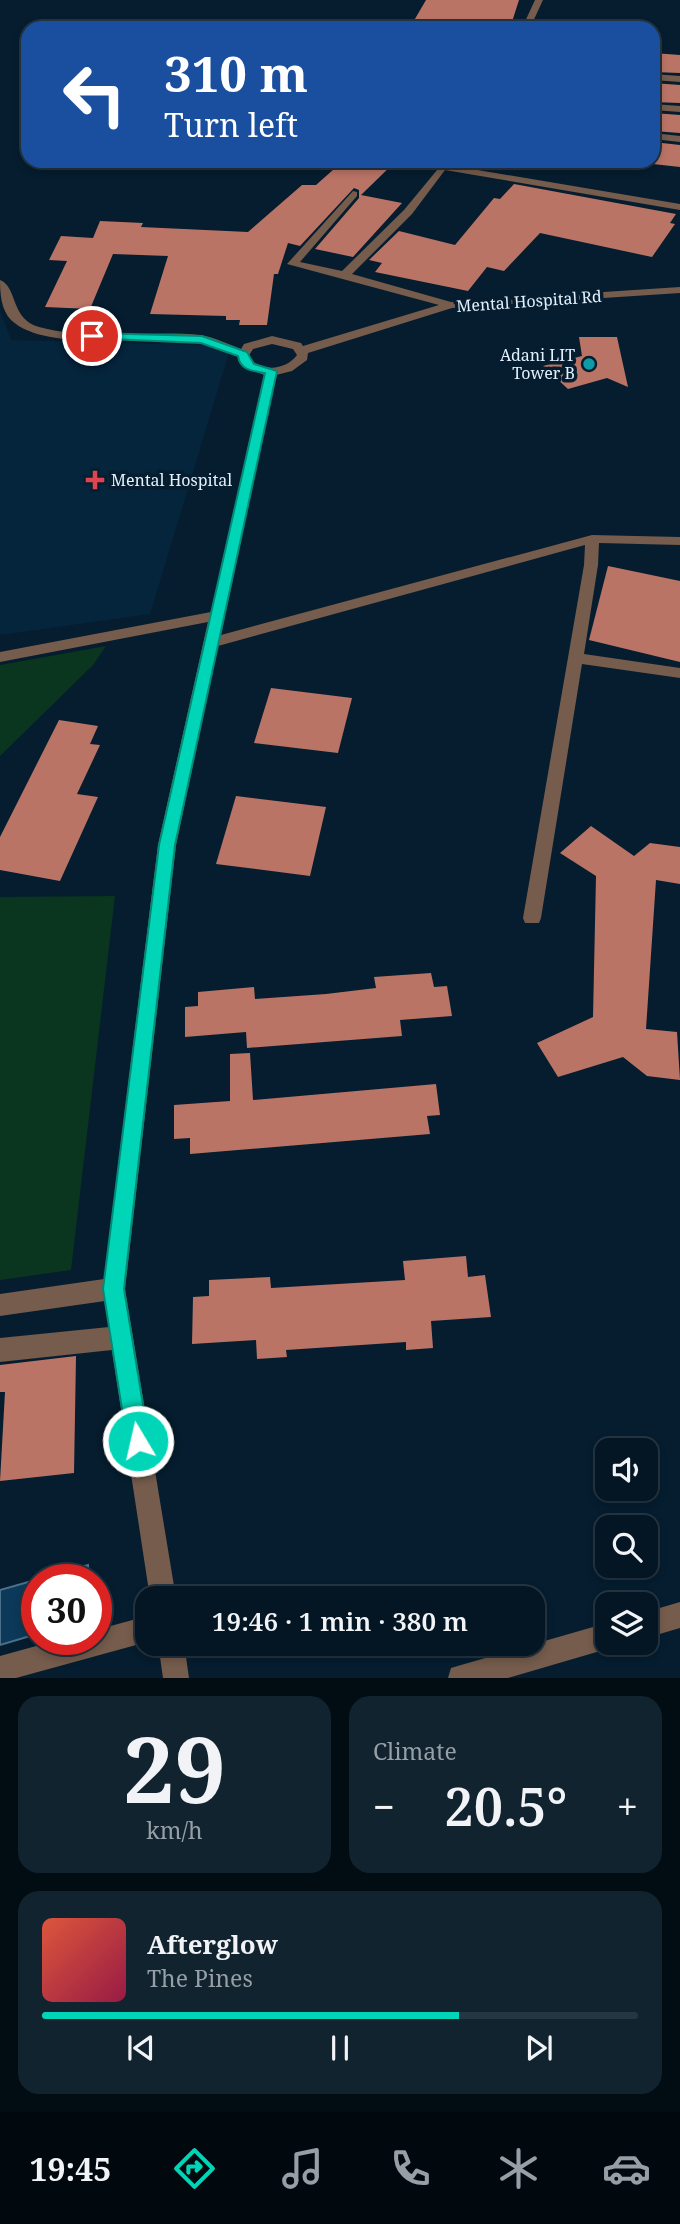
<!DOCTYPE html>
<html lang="en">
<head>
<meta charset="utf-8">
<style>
	body { margin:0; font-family:"Noto Serif",serif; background:#122330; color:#f1f3f6; height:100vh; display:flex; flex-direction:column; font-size:26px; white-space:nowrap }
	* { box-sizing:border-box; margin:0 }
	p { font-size:23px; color:#979fa6 }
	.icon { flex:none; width:38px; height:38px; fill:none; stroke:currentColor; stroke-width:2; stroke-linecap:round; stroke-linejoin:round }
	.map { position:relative; height:1678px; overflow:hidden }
	.side { display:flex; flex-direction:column; gap:18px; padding:18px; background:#020c13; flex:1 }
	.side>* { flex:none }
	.hud { position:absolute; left:21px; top:21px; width:639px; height:147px; border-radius:21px; box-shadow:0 4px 10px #0003,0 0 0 2px #253541; background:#1a4fa0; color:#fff; overflow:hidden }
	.buttons { position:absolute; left:595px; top:1438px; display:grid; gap:14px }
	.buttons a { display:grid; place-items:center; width:63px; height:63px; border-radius:14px; background:#041623; box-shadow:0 4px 10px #0003,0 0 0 2px #253541; font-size:35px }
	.speed { position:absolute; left:21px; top:1564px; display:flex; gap:14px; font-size:35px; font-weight:700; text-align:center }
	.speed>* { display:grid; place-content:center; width:91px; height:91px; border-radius:50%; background:#041623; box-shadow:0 4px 10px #0003,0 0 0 2px #253541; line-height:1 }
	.speed .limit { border:10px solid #d22; background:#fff; color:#111 }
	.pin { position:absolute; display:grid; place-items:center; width:60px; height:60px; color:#fff; margin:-30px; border:4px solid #fff; border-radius:50%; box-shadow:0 2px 7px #0007 }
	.me { position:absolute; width:77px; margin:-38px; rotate:351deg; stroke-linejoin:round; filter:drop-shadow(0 0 5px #0008) }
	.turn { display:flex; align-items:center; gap:24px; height:147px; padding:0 28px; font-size:32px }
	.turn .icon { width:91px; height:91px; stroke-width:2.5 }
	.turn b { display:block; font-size:49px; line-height:60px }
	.big { font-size:52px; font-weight:600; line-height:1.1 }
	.side .tile { flex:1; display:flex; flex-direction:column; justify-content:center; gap:10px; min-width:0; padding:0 24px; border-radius:21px; background:#122330 }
	.side .dial { align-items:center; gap:0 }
	.dial b { font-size:91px; line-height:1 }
	.song { display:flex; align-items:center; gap:21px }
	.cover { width:84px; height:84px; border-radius:10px; background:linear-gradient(135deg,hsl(10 70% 55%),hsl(340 70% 35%)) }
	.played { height:7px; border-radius:4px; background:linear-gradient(90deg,#00d5b7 70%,#253541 70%) }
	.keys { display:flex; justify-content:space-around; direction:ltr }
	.heat { display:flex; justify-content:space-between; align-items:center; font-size:38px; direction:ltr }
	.side .tiles { flex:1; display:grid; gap:18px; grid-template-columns:1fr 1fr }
	.tile:last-child { grid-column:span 2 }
	.trip { position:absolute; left:135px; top:1586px; width:410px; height:70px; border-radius:21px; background:#041623; box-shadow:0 4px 10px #0003,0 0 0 2px #253541; font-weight:600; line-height:70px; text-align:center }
	.tabs { display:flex; height:112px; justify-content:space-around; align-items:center; background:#02090e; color:#979fa6 }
	.tabs .icon { width:49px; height:49px }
	.tabs .current { color:#00d5b7 }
	.tabs b { font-size:32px; color:#f1f3f6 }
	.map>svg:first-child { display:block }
</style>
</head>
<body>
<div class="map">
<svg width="680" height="1678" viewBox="0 0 680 1678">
	<rect width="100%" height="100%" fill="#051d2f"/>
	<path fill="#05253d" d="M0 311 11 340 231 346 150 614 0 635Z"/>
	<g fill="#0a351f">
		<path d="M106 646 93 665 0 756V665Z"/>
		<path d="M115 896 71 1270 0 1280V897Z"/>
	</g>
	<path fill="#0c3959" stroke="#4c708a" stroke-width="2" d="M88 1565 89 1580H37V1634L0 1645V1590Z"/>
	<g fill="#ba7466">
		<path d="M426 0H519L510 28 412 24Z"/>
		<path d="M653 53 680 55V73L653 72Z"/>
		<path d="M653 83 680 85V103L653 102Z"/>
		<path d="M653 113 680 115V133L653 131Z"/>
		<path d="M653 142 680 145V167L653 164Z"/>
		<path d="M343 161H396L361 195 402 203 353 257 315 249 359 198V190L354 188 300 246 288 243 278 274H274L267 325H239L240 320H226V316L150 314 168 256 113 254 90 309 45 307 67 261 49 260 61 236 93 238 100 221 143 223 141 227 248 232 302 185H316Z"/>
		<path d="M514 184 676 214 670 223 675 224 652 257 540 233 504 271 487 267 468 291 375 272 382 263 369 260 399 231 455 245 494 198 500 199Z"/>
		<path d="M579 337H617L628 387 607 378 568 389 543 366 582 356Z"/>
		<path d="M608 566 680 581V662L589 640Z"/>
		<path d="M271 688 352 698 338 753 254 743Z"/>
		<path d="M59 720 98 726 90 744 100 745 77 794 98 797 60 881 0 870V837Z"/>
		<path d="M236 796 326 807 310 876 216 864Z"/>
		<path d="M591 826 634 856 650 843 680 847V884L656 880 646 1029 677 1032 680 1080 647 1076 623 1057 558 1077 537 1043 593 1017 596 876 560 853Z"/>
		<path d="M431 973 434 987 447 986 452 1016 400 1020 402 1036 247 1048 246 1032 185 1037V1007L198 1006V992L254 987 255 999 326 994 376 988 374 977Z"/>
		<path d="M250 1053 253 1100 436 1084 440 1115 427 1116 430 1134 190 1154V1138L174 1139V1105L230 1101V1054Z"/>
		<path d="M466 1256 468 1277 485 1275 491 1317 431 1321 433 1348 406 1350V1342L286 1350 287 1357 257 1359 256 1340 192 1344 193 1297 209 1296V1280L270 1277 271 1288 405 1280 403 1261Z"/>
		<path d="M76 1356 74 1473 0 1481 5 1392H0V1365Z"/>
	</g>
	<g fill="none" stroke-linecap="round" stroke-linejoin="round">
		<g fill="#755c4c" fill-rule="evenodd">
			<path d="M535 0H543L530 28H522Z"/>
			<path d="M368 24 390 28H365Z"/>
			<path d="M653 74 680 76V82L653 80Z"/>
			<path d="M653 104 680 106V112L653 110Z"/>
			<path d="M653 133 680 136V142L653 139Z"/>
			<path d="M442 164 680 204V210L445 170 412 214 352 274 451 302 680 287V293L452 308 308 353 307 360 292 371 276 375 221 635 592 535 680 537V545L599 543 598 565 584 654 680 668V678L582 664 541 918 539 923H525L523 918 584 565 585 545 218 646 176 845 125 1289 176 1598H150L112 1350 0 1362V1338L109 1327 105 1301 0 1316V1294L104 1279 158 845 208 622 0 662V652L211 612 264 375 243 366 237 356C225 352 213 345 201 343 152 332 48 355 11 320 1 310 0 293 0 280 18 287 10 319 39 327 90 341 147 330 200 335 214 337 228 344 241 349L244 344 272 336 301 343 303 346 439 305 287 264 353 191 357 192V196L300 262 342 271 404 210ZM272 344 293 349 297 355C285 371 261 372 248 357L253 349Z"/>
			<path d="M680 1602V1628L646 1638V1612Z"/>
			<path d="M147 1616V1642L16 1678H0V1656L58 1640H96V1630Z"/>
			<path d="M607 1623V1643H617L607 1649 508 1678H448L451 1668 461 1665Z"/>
			<path d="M158 1643H184L189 1678H163Z"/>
		</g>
	</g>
	<path fill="#00d5b7" stroke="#008a77" stroke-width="2" d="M92 333 202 336 247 352 254 364 277 371 175 845 124 1289 149 1441 146 1449 138 1453 131 1449 127 1441 103 1289 159 845 265 373C252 371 240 370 238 356L201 343 88 338 87 336Z"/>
	<circle fill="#0f9aa8" stroke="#051d2f" stroke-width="2.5" cx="589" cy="364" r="7"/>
	<path fill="#e0444e" stroke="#051d2f" stroke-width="2.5" d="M91.5 469.5h7v7h7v7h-7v7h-7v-7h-7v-7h7z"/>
	<g text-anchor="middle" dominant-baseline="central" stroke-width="7" stroke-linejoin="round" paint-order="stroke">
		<g font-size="16" fill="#e3f1fe" stroke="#051d2f">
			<text transform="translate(529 301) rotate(-4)">Mental Hospital Rd</text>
		</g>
		<g font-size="16" fill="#e3f1fe" stroke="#051d2f" text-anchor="end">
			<text x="575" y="355">Adani LIT<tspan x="575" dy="18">Tower B</tspan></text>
			<text x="111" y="480" text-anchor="start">Mental Hospital</text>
		</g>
	</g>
</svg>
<div class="buttons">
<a><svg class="icon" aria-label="sound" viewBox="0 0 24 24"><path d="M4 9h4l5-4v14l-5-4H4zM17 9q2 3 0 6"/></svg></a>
<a><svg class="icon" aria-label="search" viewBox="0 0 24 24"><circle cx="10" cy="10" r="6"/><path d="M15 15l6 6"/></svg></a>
<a><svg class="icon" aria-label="layers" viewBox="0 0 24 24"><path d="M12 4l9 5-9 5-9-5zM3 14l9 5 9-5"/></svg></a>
</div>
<div class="speed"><div class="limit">30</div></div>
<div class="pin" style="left:92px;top:336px;background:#d93025"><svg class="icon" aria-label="arrive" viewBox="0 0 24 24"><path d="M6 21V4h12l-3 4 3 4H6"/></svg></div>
<svg class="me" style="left:138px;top:1441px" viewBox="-20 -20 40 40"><circle r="17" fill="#00d5b7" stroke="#fff" stroke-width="3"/><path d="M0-11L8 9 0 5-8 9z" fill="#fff"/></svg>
<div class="trip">19:46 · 1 min · 380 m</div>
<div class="hud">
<div class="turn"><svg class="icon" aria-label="left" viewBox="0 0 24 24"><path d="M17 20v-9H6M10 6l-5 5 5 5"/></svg><div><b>310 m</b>Turn left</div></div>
</div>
</div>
<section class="side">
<div class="tiles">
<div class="tile dial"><b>29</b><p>km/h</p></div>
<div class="tile"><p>Climate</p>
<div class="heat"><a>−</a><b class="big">20.5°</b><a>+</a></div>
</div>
<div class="tile">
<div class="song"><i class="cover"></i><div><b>Afterglow</b><p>The Pines</p></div></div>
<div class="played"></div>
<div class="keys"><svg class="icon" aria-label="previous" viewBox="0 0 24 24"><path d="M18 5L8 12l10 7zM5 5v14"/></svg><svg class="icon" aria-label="pause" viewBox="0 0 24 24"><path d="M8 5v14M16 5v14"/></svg><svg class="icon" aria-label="next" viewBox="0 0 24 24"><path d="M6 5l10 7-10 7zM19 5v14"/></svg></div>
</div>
</div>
</section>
<nav class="tabs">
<b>19:45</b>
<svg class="icon current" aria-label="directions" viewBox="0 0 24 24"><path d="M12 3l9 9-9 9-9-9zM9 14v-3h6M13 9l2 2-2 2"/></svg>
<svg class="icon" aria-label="music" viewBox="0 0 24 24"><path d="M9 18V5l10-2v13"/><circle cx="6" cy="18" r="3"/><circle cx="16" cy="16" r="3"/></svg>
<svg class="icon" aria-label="phone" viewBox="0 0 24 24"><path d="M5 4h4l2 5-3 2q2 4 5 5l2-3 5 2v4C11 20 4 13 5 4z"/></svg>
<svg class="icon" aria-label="climate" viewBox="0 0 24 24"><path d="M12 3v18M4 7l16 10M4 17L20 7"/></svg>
<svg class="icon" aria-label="car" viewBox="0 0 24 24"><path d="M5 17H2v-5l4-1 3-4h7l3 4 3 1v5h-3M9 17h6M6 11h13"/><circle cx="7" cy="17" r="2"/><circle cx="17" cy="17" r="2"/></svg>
</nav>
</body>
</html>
